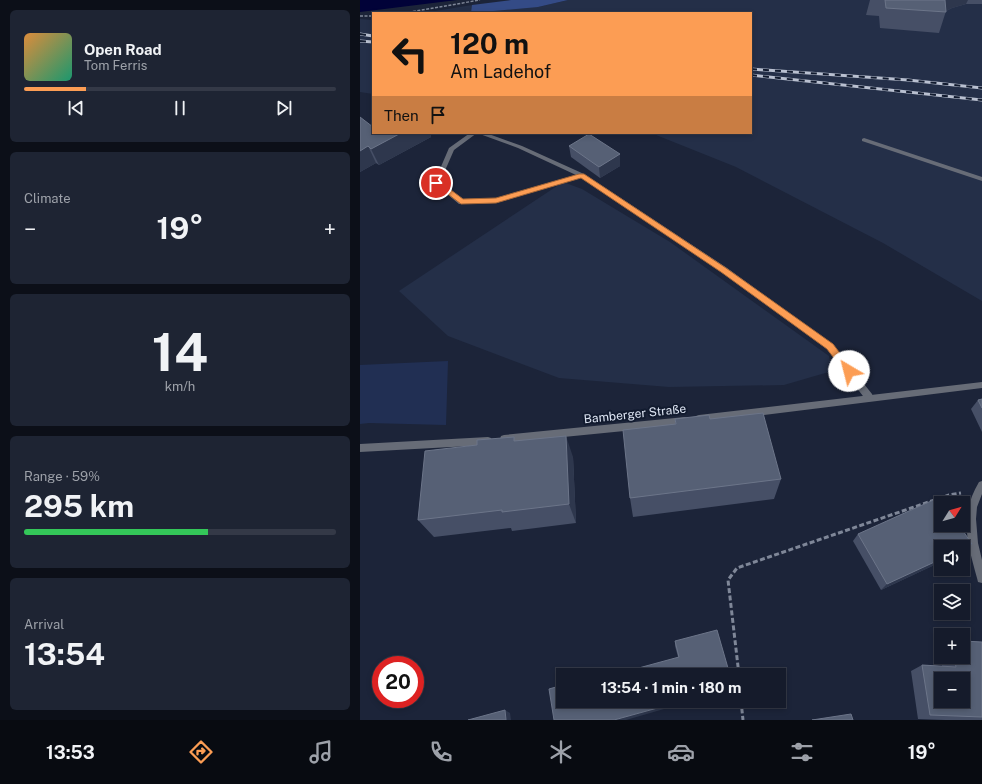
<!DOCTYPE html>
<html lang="en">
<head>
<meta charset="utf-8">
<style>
	body { margin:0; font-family:"Public Sans",sans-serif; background:#1e2433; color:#f1f3f6; height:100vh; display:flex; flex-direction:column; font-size:15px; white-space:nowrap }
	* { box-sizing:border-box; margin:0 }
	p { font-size:13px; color:#9da1a9 }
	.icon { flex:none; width:22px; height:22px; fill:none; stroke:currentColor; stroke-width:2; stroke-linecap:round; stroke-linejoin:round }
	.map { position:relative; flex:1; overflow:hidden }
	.details { display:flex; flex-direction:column; gap:10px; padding:10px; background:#0c0f18; width:360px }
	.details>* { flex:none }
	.top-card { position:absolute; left:12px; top:12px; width:380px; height:122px; border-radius:0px; box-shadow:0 2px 6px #0003,0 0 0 1px #343947; background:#fc9d54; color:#111; overflow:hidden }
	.needle { width:26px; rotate:53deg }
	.controls { position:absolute; left:574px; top:496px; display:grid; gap:8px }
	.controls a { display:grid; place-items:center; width:36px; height:36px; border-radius:0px; background:#151b2b; box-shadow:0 2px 6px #0003,0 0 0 1px #343947; font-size:20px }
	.speed { position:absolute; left:12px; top:656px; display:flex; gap:8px; font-size:20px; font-weight:700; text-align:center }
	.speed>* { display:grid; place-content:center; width:52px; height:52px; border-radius:50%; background:#151b2b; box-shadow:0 2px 6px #0003,0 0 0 1px #343947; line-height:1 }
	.speed .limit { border:6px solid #d22; background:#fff; color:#111 }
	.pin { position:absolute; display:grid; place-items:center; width:34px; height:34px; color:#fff; margin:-17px; border:2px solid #fff; border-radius:50%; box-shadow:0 1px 4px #0007 }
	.me { position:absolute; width:44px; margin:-22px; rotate:323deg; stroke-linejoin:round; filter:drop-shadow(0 0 3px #0008) }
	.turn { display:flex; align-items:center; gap:14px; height:84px; padding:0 12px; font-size:18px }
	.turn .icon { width:52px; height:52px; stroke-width:2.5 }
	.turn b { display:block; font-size:28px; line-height:34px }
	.then { display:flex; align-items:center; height:38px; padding:0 12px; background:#0003; gap:8px; font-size:15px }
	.big { font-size:30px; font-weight:700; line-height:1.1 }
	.details .tile { flex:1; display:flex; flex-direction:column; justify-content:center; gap:6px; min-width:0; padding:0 14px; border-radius:6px; background:#1e2433 }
	.details .dial { align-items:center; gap:0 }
	.dial b { font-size:52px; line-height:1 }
	.song { display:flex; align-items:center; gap:12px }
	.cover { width:48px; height:48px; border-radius:6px; background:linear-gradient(135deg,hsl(30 70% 55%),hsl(160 70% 35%)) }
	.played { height:4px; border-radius:2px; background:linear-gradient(90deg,#fc9d54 20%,#343947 20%) }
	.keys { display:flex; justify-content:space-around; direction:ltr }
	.heat { display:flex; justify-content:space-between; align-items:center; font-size:22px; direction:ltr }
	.charge { height:6px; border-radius:3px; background:linear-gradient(90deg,#34c759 59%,#343947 0) }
	.trip { position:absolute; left:196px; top:668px; width:230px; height:40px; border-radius:0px; background:#151b2b; box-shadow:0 2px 6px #0003,0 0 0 1px #343947; font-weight:700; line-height:40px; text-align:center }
	.tab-bar { display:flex; height:64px; justify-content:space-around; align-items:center; background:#080b11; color:#9da1a9 }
	.tab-bar .icon { width:28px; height:28px }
	.tab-bar .on { color:#fc9d54 }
	.tab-bar b { font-size:18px; color:#f1f3f6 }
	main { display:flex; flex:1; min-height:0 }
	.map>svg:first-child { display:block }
</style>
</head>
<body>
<main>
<section class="details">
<div class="tile">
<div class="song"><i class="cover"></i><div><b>Open Road</b><p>Tom Ferris</p></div></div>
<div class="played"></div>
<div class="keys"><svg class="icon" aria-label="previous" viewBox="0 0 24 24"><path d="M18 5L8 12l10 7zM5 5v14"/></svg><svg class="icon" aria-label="pause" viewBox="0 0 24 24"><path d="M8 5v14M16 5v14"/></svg><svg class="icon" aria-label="next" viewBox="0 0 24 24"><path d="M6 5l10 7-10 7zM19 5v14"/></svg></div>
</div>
<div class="tile"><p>Climate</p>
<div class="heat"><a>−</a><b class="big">19°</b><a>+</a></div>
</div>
<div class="tile dial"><b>14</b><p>km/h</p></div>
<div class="tile"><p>Range · 59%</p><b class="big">295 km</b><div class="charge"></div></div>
<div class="tile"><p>Arrival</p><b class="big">13:54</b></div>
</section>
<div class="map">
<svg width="622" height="720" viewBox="0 0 622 720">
	<rect width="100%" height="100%" fill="#1c2439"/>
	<g fill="#242f48">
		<path d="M208 0H622V301L523 243 376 167 291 133H391V13H63L112 5 178 7Z"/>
		<path d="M0 19 13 20V94L0 92Z"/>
		<path d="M203 182 222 189 310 242 469 356 472 371 424 385 309 387 199 378 88 336 39 291Z"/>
	</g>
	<path fill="#212f53" d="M88 361 86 425 9 423 0 424V365Z"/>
	<path fill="#344b86" d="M151 0H208L178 7 111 13 112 5Z"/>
	<path fill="#010238" d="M0 0H97L0 12Z"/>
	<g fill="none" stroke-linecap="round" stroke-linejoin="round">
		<g stroke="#7f8798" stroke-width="1.5" stroke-dasharray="3 1.5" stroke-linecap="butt">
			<path d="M44 13 120 0"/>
			<path d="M0 16H13"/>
		</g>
		<g stroke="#7f8798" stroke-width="3" stroke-dasharray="5 2.5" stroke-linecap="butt">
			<path d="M379 675 368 580 377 568 589 495 601 493"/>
			<path d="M381 701 383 720"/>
		</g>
		<g fill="#676c77" fill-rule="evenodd">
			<path d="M110 133H117L94 150 80 182 102 200 136 199 216 175 158 148 117 133H126L162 146 224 174 367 268 473 345 512 394 513 397 512 400 509 401 506 400 467 349 361 272 221 177 136 203 99 204 74 183 89 148Z"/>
			<path d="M504 138 622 177V181L502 141V139Z"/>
		</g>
		<path fill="#676c77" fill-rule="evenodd" d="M622 481V494L617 507 616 519 618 543 622 560V583L618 582 617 578C607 542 599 516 619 482Z"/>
		<g fill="#676c77" fill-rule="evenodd">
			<path d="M622 382V388L339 423 336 422 335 419 336 416 339 415Z"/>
			<path d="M325 417 328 418 329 421 328 424 325 425 144 443 141 442 140 439 141 436 144 435Z"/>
			<path d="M128 437 131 438 132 441 131 444 128 445 0 452V444Z"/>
		</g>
		<defs>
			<g id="rail">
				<path d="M0 34 13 36"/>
				<path d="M0 41 13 42"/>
				<path d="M391 69 548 80 622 88"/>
				<path d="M391 75 622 100"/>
			</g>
		</defs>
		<use href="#rail" stroke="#b9c0d0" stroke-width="3"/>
		<use href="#rail" stroke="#121b2f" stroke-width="2" stroke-dasharray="6" stroke-linecap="butt"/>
	</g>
	<g fill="#464f66">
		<path d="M510 0H622V4H606L592 8 586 11 579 33 520 28 519 16 506 15Z"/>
		<path d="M0 117 13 133H70L71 137 19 165 16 163 0 172Z"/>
		<path d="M209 146 260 154V166L240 178 211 157Z"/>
		<path d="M622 399V432L611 409 618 400Z"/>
		<path d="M315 419H350L421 479 414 499 273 517 270 498 315 424Z"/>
		<path d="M156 441 213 457 216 523 152 531 151 528 74 537 58 520Z"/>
		<path d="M498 534 612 544 604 551 521 590 493 541Z"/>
		<path d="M315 641 370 675 318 657 315 646Z"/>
		<path d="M622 642V720H585L558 719 551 671 562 665 582 666 578 647 581 646V657H603Z"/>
	</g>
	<g fill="#2e374d">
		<path d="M582 0H608L606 4 592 8 584 12Z"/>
		<path d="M41 133H70L71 137 19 165 11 149Z"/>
		<path d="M8 146 16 163 0 172V151Z"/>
		<path d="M260 154V166L240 178 239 167Z"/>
		<path d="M206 436 213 457 216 523 209 504Z"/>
		<path d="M612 544 604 551H603V548Z"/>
		<path d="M581 559V562L521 590 527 584Z"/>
		<path d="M323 701H329L328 702 266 720H254Z"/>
		<path d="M330 701H341L329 705Z"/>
		<path d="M145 710 150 713 151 720H146Z"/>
	</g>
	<g fill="#566075" stroke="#6c7589" fill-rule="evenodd">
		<path d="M525 0H585L586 12 526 8Z"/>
		<path d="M0 117 13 127V133H41L11 149 8 146 0 151Z"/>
		<path d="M229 134 260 154 239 167 209 146Z"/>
		<path d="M622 399V408L618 400Z"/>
		<path d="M403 413 421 479 270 498 263 430 316 424 315 419 349 415 350 419Z"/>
		<path d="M206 436 209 504 142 512V510L58 520 65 451 117 445V440L154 437V441Z"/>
		<path d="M580 497 584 503H581V525H599L612 544 603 548V547H581V559L527 584 498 534Z"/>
		<path d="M357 630 370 675H253L319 657 315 641Z"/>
		<path d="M603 641 622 642V717L570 715 562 665 596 667 594 657H603ZM581 679H603V701H581Z"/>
		<path d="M203 685V701H323L254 720H194L189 689Z"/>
		<path d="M145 710 146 720H108Z"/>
		<path d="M491 714 493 720H452Z"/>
	</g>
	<path fill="#fc9d54" stroke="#a46637" d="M219 174H224L366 268 473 344 492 369V374H486L467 349 361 272 221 178 136 203 101 204 73 183 79 181 103 199 136 198Z"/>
	<g text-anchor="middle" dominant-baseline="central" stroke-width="4" stroke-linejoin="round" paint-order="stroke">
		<g font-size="12" fill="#dfe6f4" stroke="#121b2f">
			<text transform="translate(275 414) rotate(-6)">Bamberger Straße</text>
		</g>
	</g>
</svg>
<div class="controls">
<a><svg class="needle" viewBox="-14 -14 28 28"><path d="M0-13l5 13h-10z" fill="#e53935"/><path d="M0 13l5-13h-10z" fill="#9da1a9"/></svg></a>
<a><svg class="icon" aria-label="sound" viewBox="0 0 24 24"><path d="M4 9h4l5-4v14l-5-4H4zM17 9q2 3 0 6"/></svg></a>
<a><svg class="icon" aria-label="layers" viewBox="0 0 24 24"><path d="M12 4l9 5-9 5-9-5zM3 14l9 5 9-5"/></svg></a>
<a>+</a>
<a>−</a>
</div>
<div class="speed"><div class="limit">20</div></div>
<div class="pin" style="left:76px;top:183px;background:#d93025"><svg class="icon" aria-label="arrive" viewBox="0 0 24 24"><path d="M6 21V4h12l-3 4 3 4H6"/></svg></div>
<svg class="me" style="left:489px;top:371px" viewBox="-20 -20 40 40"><circle r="19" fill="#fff"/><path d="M0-13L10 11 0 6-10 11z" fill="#fc9d54"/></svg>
<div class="trip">13:54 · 1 min · 180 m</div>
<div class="top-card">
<div class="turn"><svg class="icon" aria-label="left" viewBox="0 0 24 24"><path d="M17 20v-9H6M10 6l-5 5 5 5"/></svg><div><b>120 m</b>Am Ladehof</div></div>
<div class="then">Then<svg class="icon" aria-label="arrive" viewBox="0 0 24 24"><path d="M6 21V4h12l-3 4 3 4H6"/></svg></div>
</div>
</div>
</main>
<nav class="tab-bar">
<b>13:53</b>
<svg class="icon on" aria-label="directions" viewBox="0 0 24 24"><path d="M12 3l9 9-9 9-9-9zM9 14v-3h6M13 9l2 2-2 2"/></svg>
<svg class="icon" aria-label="music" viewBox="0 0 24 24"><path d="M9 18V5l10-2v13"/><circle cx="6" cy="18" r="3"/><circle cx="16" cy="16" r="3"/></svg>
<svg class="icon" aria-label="phone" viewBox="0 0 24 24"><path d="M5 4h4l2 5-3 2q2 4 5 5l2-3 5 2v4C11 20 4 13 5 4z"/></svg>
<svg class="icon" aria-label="climate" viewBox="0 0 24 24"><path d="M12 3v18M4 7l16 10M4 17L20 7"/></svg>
<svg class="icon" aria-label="car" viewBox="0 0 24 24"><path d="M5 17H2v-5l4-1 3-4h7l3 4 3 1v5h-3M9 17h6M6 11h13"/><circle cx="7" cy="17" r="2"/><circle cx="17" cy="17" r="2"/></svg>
<svg class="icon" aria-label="filters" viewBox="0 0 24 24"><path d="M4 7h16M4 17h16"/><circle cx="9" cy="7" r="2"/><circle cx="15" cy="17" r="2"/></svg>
<b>19°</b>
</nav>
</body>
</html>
